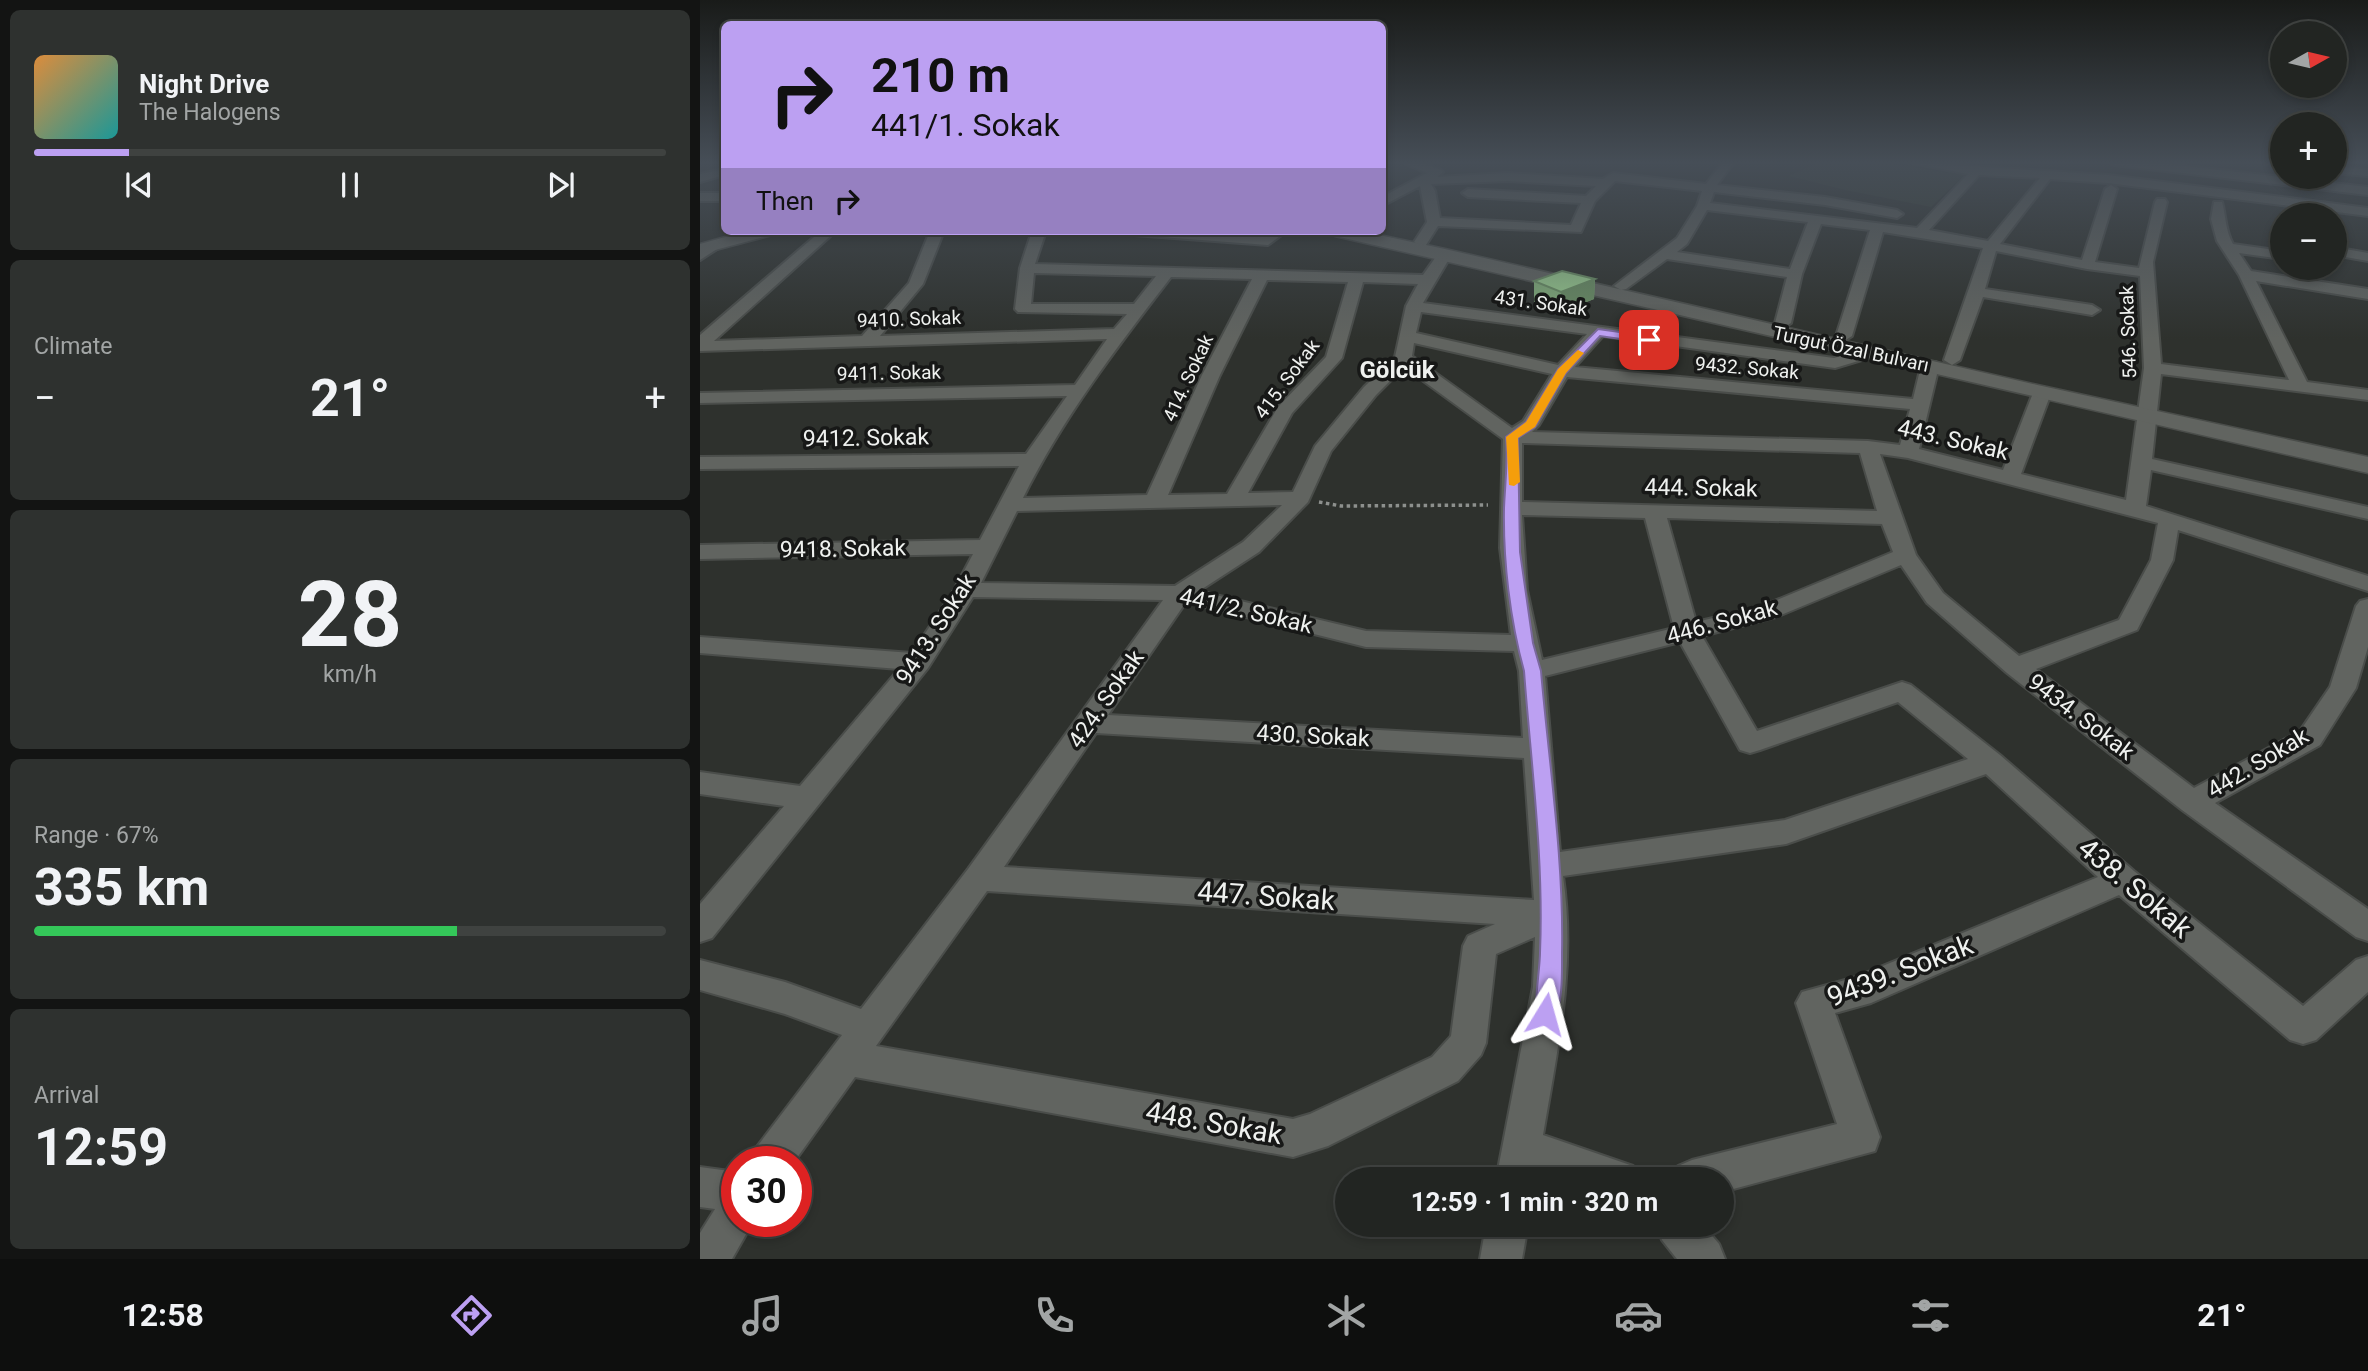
<!DOCTYPE html>
<html lang="en">
<head>
<meta charset="utf-8">
<style>
	body { margin:0; font-family:Roboto,sans-serif; background:#2e312f; color:#f1f3f6; height:100vh; display:flex; flex-direction:column; font-size:26px; white-space:nowrap }
	* { box-sizing:border-box; margin:0 }
	p { font-size:23px; color:#a2a5a5 }
	.icon { flex:none; width:38px; height:38px; fill:none; stroke:currentColor; stroke-width:2; stroke-linecap:round; stroke-linejoin:round }
	.map { position:relative; flex:1; overflow:hidden }
	.details { display:flex; flex-direction:column; gap:10px; padding:10px; background:#131413; width:700px }
	.details>* { flex:none }
	.hud { position:absolute; left:21px; top:21px; width:665px; height:214px; border-radius:10px; box-shadow:0 4px 10px #0003,0 0 0 2px #3f4240; background:#bca0f2; color:#111; overflow:hidden }
	.needle { width:46px; rotate:82deg }
	.controls { position:absolute; left:1570px; top:21px; display:grid; gap:14px }
	.controls a { display:grid; place-items:center; width:77px; height:77px; border-radius:50%; background:#222522; box-shadow:0 4px 10px #0003,0 0 0 2px #3f4240; font-size:35px }
	.speed { position:absolute; left:21px; top:1146px; display:flex; gap:14px; font-size:35px; font-weight:700; text-align:center }
	.speed>* { display:grid; place-content:center; width:91px; height:91px; border-radius:50%; background:#222522; box-shadow:0 4px 10px #0003,0 0 0 2px #3f4240; line-height:1 }
	.speed .limit { border:10px solid #d22; background:#fff; color:#111 }
	.pin { position:absolute; display:grid; place-items:center; width:60px; height:60px; color:#fff; margin:-30px; border-radius:14px; box-shadow:0 4px 10px #0006 }
	.me { position:absolute; width:77px; margin:-38px; rotate:8deg; stroke-linejoin:round; filter:drop-shadow(0 0 5px #0008) }
	.turn { display:flex; align-items:center; gap:24px; height:147px; padding:0 35px; font-size:32px }
	.turn .icon { width:91px; height:91px; stroke-width:2.5 }
	.turn b { display:block; font-size:49px; line-height:60px }
	.then { display:flex; align-items:center; height:66px; padding:0 35px; background:#0003; gap:14px; font-size:26px }
	.big { font-size:52px; font-weight:700; line-height:1.1 }
	.details .widget { flex:1; display:flex; flex-direction:column; justify-content:center; gap:10px; min-width:0; padding:0 24px; border-radius:10px; background:#2e312f }
	.details .dial { align-items:center; gap:0 }
	.dial b { font-size:91px; line-height:1 }
	.song { display:flex; align-items:center; gap:21px }
	.cover { width:84px; height:84px; border-radius:10px; background:linear-gradient(135deg,hsl(30 70% 55%),hsl(180 70% 35%)) }
	.played { height:7px; border-radius:4px; background:linear-gradient(90deg,#bca0f2 15%,#3f4240 15%) }
	.keys { display:flex; justify-content:space-around; direction:ltr }
	.heat { display:flex; justify-content:space-between; align-items:center; font-size:38px; direction:ltr }
	.charge { height:10px; border-radius:5px; background:linear-gradient(90deg,#34c759 67%,#3f4240 0) }
	.trip { position:absolute; left:635px; top:1167px; width:399px; height:70px; border-radius:35px; background:#222522; box-shadow:0 4px 10px #0003,0 0 0 2px #3f4240; font-weight:700; line-height:70px; text-align:center }
	.menu { display:flex; height:112px; justify-content:space-around; align-items:center; background:#0e0f0e; color:#a2a5a5 }
	.menu .icon { width:49px; height:49px }
	.menu .selected { color:#bca0f2 }
	.menu b { font-size:32px; color:#f1f3f6 }
	main { display:flex; flex:1; min-height:0 }
	.map>svg:first-child { display:block }
</style>
</head>
<body>
<main>
<section class="details">
<div class="widget">
<div class="song"><i class="cover"></i><div><b>Night Drive</b><p>The Halogens</p></div></div>
<div class="played"></div>
<div class="keys"><svg class="icon" aria-label="previous" viewBox="0 0 24 24"><path d="M18 5L8 12l10 7zM5 5v14"/></svg><svg class="icon" aria-label="pause" viewBox="0 0 24 24"><path d="M8 5v14M16 5v14"/></svg><svg class="icon" aria-label="next" viewBox="0 0 24 24"><path d="M6 5l10 7-10 7zM19 5v14"/></svg></div>
</div>
<div class="widget"><p>Climate</p>
<div class="heat"><a>−</a><b class="big">21°</b><a>+</a></div>
</div>
<div class="widget dial"><b>28</b><p>km/h</p></div>
<div class="widget"><p>Range · 67%</p><b class="big">335 km</b><div class="charge"></div></div>
<div class="widget"><p>Arrival</p><b class="big">12:59</b></div>
</section>
<div class="map">
<svg width="1668" height="1259" viewBox="0 0 1668 1259">
	<rect width="100%" height="100%" fill="#2e312d"/>
	<path fill="#363d34" d="M1119 162H1179L1264 175 1231 207 1145 190 1089 176Z"/>
	<g fill="none" stroke-linecap="round" stroke-linejoin="round">
		<defs>
			<g id="minor">
				<path d="M701 162H719L741 170 743 172 737 177 808 173 903 179 913 173 1006 184 1023 162H1034L1017 185 1125 197 1197 210 1203 214 1197 218 1125 205 1014 192 1010 203 1217 228 1268 174 1207 162 1408 175 1668 208V216L1408 183 1350 179 1300 244 1382 260 1405 189 1411 185 1417 189 1395 262 1439 268 1455 202 1457 199H1465L1467 202 1453 262 1461 364 1589 380 1539 275 1517 241 1511 219 1514 202H1522C1526 216 1525 230 1533 244L1582 251V259L1539 253 1551 271 1668 289V299L1556 281 1607 382 1668 390V400L1461 374 1452 459 1668 507V519L1451 470 1446 506 1668 576V591L1478 530 1473 560 1437 630 1336 669 1494 788 1600 731 1630 687 1656 606 1660 601 1668 599V647L1656 688 1620 745 1515 803 1668 909V941L1656 937 1482 810 1307 673 1227 603 1201 565 1076 617 1002 636 1057 731 1193 685 1202 682 1211 685 1300 755 1434 871 1603 1006 1656 960 1668 956V992L1616 1040 1603 1044 1590 1040 1419 895 1171 1003 1135 1013 1180 1137 1175 1151 1022 1192V1180H972L978 1166 992 1160 1137 1124 1096 1003 1102 992 1156 977 1398 877 1286 774 1086 844 863 876C876 966 858 1046 843 1135L933 1166 939 1180H860L837 1172 836 1180H796L833 987 835 937 796 954 786 1043 781 1055 758 1081 628 1146 593 1157 155 1077 94 1162H50L56 1148 142 1035 85 1014 0 990V960L85 982 161 1009 268 869 463 600 273 597 228 668 12 938 0 942V904L84 806 0 794V772L100 786 199 669 0 653V637L212 653 254 590 273 554 0 559V545L280 540 319 466 0 469V457L326 454 367 396 0 403V393L375 385 407 339 0 351V335L121 231H136L14 341 162 336 209 283 230 231H244L223 284 180 336 414 329 427 314 318 312 315 309 320 268 332 231H346L335 264 723 275 740 251 745 250 752 254 723 303 1134 358 1169 347 1177 352 1175 356 1135 368 903 336 875 367 1213 399 1221 366 1224 362H1236L1239 366 1219 449 1303 470 1333 393 1342 388 1348 389 1351 393 1321 474 1426 500 1444 368 1440 276 1387 269 1296 251 1285 289 1392 305 1400 310 1392 315 1283 297 1260 360 1252 365 1244 360 1283 248 1183 232 1152 336 1144 341 1136 336 1170 230 1121 224 1102 274 1091 323 1083 328 1075 323 1087 277 967 259 926 289 921 290 914 286 977 238 997 206 1002 191 915 181 895 201 881 232 738 226 726 245 721 246 714 242 727 222 720 186 682 206V197L727 173ZM1279 175 1340 178 1288 241 1229 230ZM808 181 896 186 886 196 768 189 762 193 768 197 881 203 871 225 740 218 735 191 731 184ZM1007 210 1108 222 1090 269 977 252 987 244ZM334 273 456 276 434 304H331ZM471 277 552 279 502 375 447 495 323 498C362 419 417 347 471 277ZM567 280 648 282 626 357 578 407 527 494 468 495 520 375ZM663 282 718 284 706 306 695 357 664 387 615 446 593 492 548 493 592 413 642 358ZM721 312 887 334 858 365 716 333ZM714 343 852 374 823 421 812 428 712 356ZM704 367 803 439 800 548 811 635 666 631 499 591 559 552 608 502 631 451 676 395ZM867 377 1210 409 1200 445 1168 441 832 432 839 425ZM822 443 1160 453 1177 511 822 502ZM1180 454 1208 458 1458 523 1451 560 1419 620 1319 656 1243 593 1216 555ZM582 505 543 542 475 586 281 583 317 511ZM822 515 945 518 974 628 842 660 827 590ZM967 518 1182 524 1193 552 1060 607 996 622ZM486 602 666 647 814 651 819 671 823 738 408 715ZM980 642 1040 750 1050 753 1060 750 1198 702 1268 759 1085 820 860 852 845 676ZM396 733 824 758 834 900 304 867ZM287 891 795 924 768 936 763 946 751 1036 732 1057 610 1114 593 1119 176 1046Z"/>
				<path d="M1410 162H1449L1668 187V195L1415 165Z"/>
				<path d="M1564 162H1582V167L1565 164Z"/>
				<path d="M1634 166 1668 170V176L1634 173Z"/>
				<path d="M24 169V175L0 182V174Z"/>
				<rect x="0" y="193" width="24" height="8"/>
				<path d="M427 231H488L565 237 572 231H587L568 245 434 235Z"/>
				<path d="M13 243 20 247 0 260V250Z"/>
				<path d="M1634 247 1668 253V261L1634 255Z"/>
				<path d="M0 1167 37 1172V1222H53L32 1259H0V1233L15 1209 0 1207Z"/>
				<path d="M786 1225H828L822 1259H780Z"/>
				<path d="M956 1225H1003L1019 1244 1025 1259H977L962 1240Z"/>
			</g>
			<g id="tertiary">
				<path d="M47 231H75L72 235 0 254V244Z"/>
				<path d="M626 231H660L745 249 1342 386 1668 457V473L635 236Z"/>
			</g>
		</defs>
		<use href="#minor" stroke="#4a4d4a" stroke-width="4"/>
		<use href="#tertiary" stroke="#4a4d4a" stroke-width="3"/>
		<path stroke="#8d908d" stroke-width="3.5" stroke-dasharray="3.5 3.5" stroke-linecap="butt" d="M619 502 641 506 788 505"/>
		<use href="#minor" fill="#616460" fill-rule="evenodd"/>
		<use href="#tertiary" fill="#616460" fill-rule="evenodd"/>
	</g>
	<path fill="#83af7a" d="M895 279 894 299 861 312 834 302V281Z"/>
	<path fill="#6a8e63" d="M895 279 894 299 861 312V292Z"/>
	<path fill="#98cb8e" stroke="#6a8e63" stroke-width="2" d="M862 271 895 279 861 292 834 281Z"/>
	<linearGradient id="sky" x2="0" y2="1"><stop stop-color="#191b19"/><stop offset="0.48" stop-color="#464e57"/><stop offset="1" stop-color="#464e57" stop-opacity="0"/></linearGradient>
	<rect width="1668" height="339" fill="url(#sky)"/>
	<path fill="#bca0f2" stroke="#7a689d" stroke-width="2" d="M898 329 949 336 954 340 949 343 900 336 866 373 835 427 818 438 820 552 833 643 841 671C849 764 864 859 862 953 862 975 863 1000 854 1021L845 1024 837 1021C833 1011 840 968 840 953 844 859 831 764 824 671 810 620 803 561 804 508 805 484 808 461 806 437L826 422 858 369Z"/>
	<path fill="#f59e0b" d="M878 350 884 353 866 373 835 427 818 438 820 482 814 486 809 485 806 437 826 422 858 369Z"/>
	<g text-anchor="middle" dominant-baseline="central" stroke-width="7" stroke-linejoin="round" paint-order="stroke">
		<g font-size="19" fill="#eff1ef" stroke="#171817">
			<text transform="translate(841 303) rotate(8)">431. Sokak</text>
			<text transform="translate(209 319) rotate(-2)">9410. Sokak</text>
			<text transform="translate(1428 332) rotate(-92)">546. Sokak</text>
			<text transform="translate(1151 349) rotate(12)">Turgut Özal Bulvarı</text>
			<text transform="translate(1047 368) rotate(5)">9432. Sokak</text>
			<text transform="translate(189 373) rotate(-1)">9411. Sokak</text>
			<text transform="translate(488 378) rotate(-65)">414. Sokak</text>
			<text transform="translate(587 379) rotate(-53)">415. Sokak</text>
		</g>
		<g font-size="23" fill="#eff1ef" stroke="#171817">
			<text transform="translate(166 438) rotate(-1)">9412. Sokak</text>
			<text transform="translate(1253 440) rotate(13)">443. Sokak</text>
			<text transform="translate(1001 488) rotate(1)">444. Sokak</text>
			<text transform="translate(143 549) rotate(-1)">9418. Sokak</text>
			<text transform="translate(546 611) rotate(13)">441/2. Sokak</text>
			<text transform="translate(1022 622) rotate(-15)">446. Sokak</text>
			<text transform="translate(236 629) rotate(-57)">9413. Sokak</text>
			<text transform="translate(406 699) rotate(-55)">424. Sokak</text>
			<text transform="translate(1381 717) rotate(37)">9434. Sokak</text>
			<text transform="translate(613 736) rotate(3)">430. Sokak</text>
			<text transform="translate(1558 763) rotate(-31)">442. Sokak</text>
		</g>
		<g font-size="24" font-weight="bold" fill="#eff1ef" stroke="#171817">
			<text x="697" y="370">Gölcük</text>
		</g>
		<g font-size="28" fill="#eff1ef" stroke="#171817">
			<text transform="translate(1435 888) rotate(40)">438. Sokak</text>
			<text transform="translate(566 896) rotate(4)">447. Sokak</text>
			<text transform="translate(1200 971) rotate(-21)">9439. Sokak</text>
			<text transform="translate(514 1123) rotate(10)">448. Sokak</text>
		</g>
	</g>
</svg>
<div class="controls">
<a><svg class="needle" viewBox="-14 -14 28 28"><path d="M0-13l5 13h-10z" fill="#e53935"/><path d="M0 13l5-13h-10z" fill="#a2a5a5"/></svg></a>
<a>+</a>
<a>−</a>
</div>
<div class="speed"><div class="limit">30</div></div>
<div class="pin" style="left:949px;top:340px;background:#d93025"><svg class="icon" aria-label="arrive" viewBox="0 0 24 24"><path d="M6 21V4h12l-3 4 3 4H6"/></svg></div>
<svg class="me" style="left:845px;top:1014px" viewBox="-20 -20 40 40"><path d="M0-17L14 15 0 8-14 15z" fill="#bca0f2" stroke="#fff" stroke-width="4"/></svg>
<div class="trip">12:59 · 1 min · 320 m</div>
<div class="hud">
<div class="turn"><svg class="icon" aria-label="right" viewBox="0 0 24 24"><path d="M7 20v-9h11M14 6l5 5-5 5"/></svg><div><b>210 m</b>441/1. Sokak</div></div>
<div class="then">Then<svg class="icon" aria-label="right" viewBox="0 0 24 24"><path d="M7 20v-9h11M14 6l5 5-5 5"/></svg></div>
</div>
</div>
</main>
<nav class="menu">
<b>12:58</b>
<svg class="icon selected" aria-label="directions" viewBox="0 0 24 24"><path d="M12 3l9 9-9 9-9-9zM9 14v-3h6M13 9l2 2-2 2"/></svg>
<svg class="icon" aria-label="music" viewBox="0 0 24 24"><path d="M9 18V5l10-2v13"/><circle cx="6" cy="18" r="3"/><circle cx="16" cy="16" r="3"/></svg>
<svg class="icon" aria-label="phone" viewBox="0 0 24 24"><path d="M5 4h4l2 5-3 2q2 4 5 5l2-3 5 2v4C11 20 4 13 5 4z"/></svg>
<svg class="icon" aria-label="climate" viewBox="0 0 24 24"><path d="M12 3v18M4 7l16 10M4 17L20 7"/></svg>
<svg class="icon" aria-label="car" viewBox="0 0 24 24"><path d="M5 17H2v-5l4-1 3-4h7l3 4 3 1v5h-3M9 17h6M6 11h13"/><circle cx="7" cy="17" r="2"/><circle cx="17" cy="17" r="2"/></svg>
<svg class="icon" aria-label="filters" viewBox="0 0 24 24"><path d="M4 7h16M4 17h16"/><circle cx="9" cy="7" r="2"/><circle cx="15" cy="17" r="2"/></svg>
<b>21°</b>
</nav>
</body>
</html>
